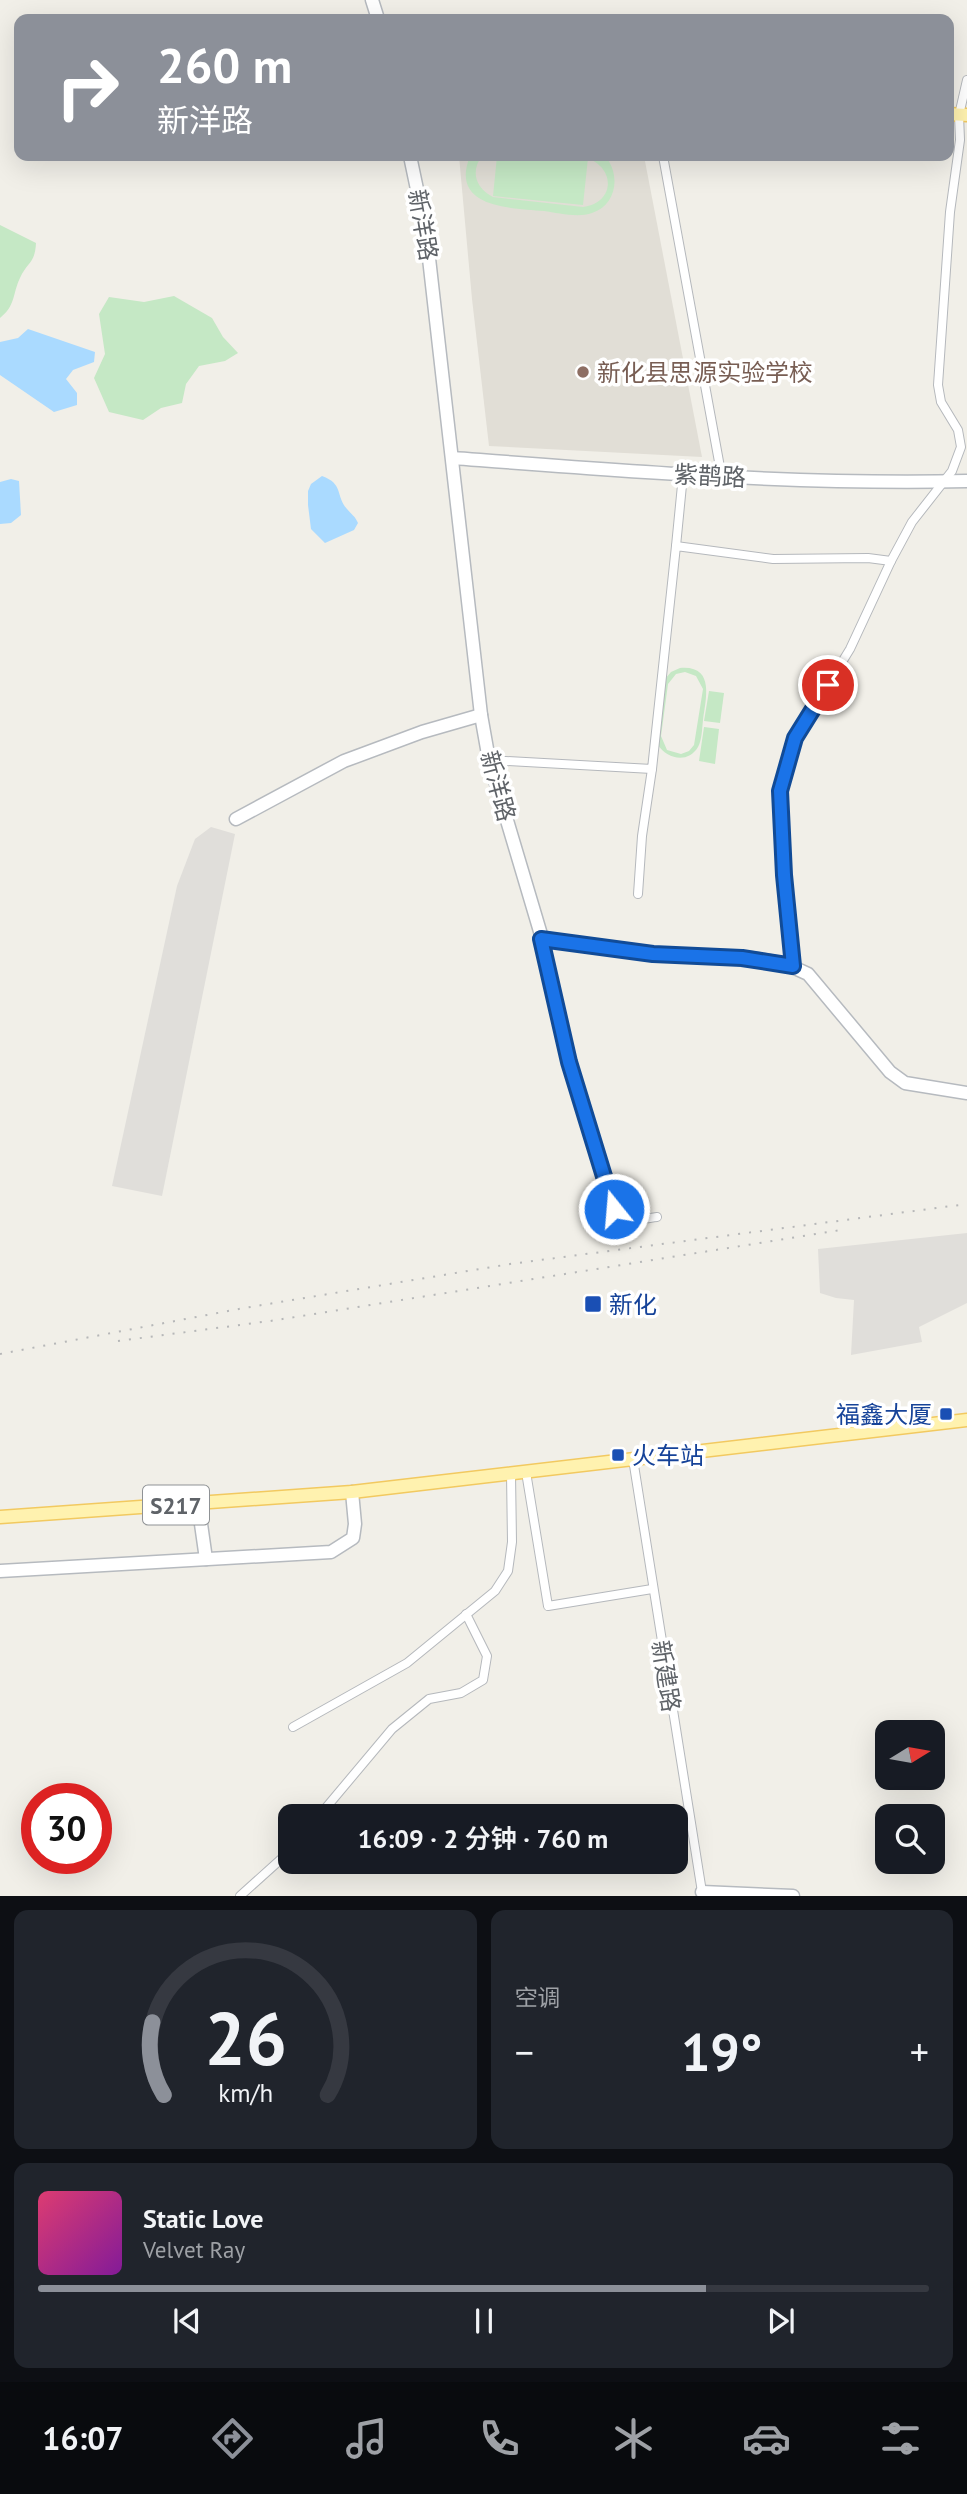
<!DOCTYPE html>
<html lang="zh">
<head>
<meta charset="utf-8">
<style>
	body { margin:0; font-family:"PT Sans","Noto Sans SC",sans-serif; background:#20242c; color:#f1f3f6; height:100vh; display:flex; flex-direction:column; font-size:26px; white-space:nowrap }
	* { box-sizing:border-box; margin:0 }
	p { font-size:23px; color:#9ea1a6 }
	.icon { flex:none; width:38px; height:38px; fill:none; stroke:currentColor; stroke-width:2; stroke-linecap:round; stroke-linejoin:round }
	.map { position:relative; height:1896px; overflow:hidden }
	.side { display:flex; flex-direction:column; gap:14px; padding:14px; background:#0d0f14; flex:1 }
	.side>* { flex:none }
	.hud { position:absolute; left:14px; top:14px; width:940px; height:147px; border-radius:14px; box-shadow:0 7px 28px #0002; background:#8c9099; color:#fff; overflow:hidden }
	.needle { width:46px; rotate:79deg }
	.buttons { position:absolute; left:875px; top:1720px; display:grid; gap:14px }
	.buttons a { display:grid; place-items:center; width:70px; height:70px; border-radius:14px; background:#171b24; box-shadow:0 7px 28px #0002; font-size:35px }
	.speed { position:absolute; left:21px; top:1783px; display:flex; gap:14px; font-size:35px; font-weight:700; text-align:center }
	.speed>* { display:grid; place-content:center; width:91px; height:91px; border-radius:50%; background:#171b24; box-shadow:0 7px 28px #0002; line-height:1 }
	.speed .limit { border:10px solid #d22; background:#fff; color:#111 }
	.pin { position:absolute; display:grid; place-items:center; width:60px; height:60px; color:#fff; margin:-30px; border:4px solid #fff; border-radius:50%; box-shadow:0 2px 7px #0007 }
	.me { position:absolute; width:77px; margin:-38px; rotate:343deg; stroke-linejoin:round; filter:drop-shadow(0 0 5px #0008) }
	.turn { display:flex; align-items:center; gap:24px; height:147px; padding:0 28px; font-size:32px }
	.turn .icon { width:91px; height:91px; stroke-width:2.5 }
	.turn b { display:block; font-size:49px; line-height:60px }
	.big { font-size:52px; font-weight:600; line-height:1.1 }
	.side .tile { flex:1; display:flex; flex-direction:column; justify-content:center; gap:10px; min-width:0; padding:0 24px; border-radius:14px; background:#20242c }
	.side .dial { align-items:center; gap:0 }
	.dial svg { height:182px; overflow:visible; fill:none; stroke:#363941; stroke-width:7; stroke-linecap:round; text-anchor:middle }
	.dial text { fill:#f1f3f6; stroke:none }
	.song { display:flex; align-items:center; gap:21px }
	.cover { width:84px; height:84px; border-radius:10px; background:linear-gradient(135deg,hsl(340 70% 55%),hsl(290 70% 35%)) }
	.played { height:7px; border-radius:4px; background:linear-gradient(90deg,#8c9099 75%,#363941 75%) }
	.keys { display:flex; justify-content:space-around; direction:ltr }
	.heat { display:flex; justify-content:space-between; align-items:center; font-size:38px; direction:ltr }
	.side .tiles { flex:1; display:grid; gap:14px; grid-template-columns:1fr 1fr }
	.tile:last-child { grid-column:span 2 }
	.trip { position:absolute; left:278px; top:1804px; width:410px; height:70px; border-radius:14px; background:#171b24; box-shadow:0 7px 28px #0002; font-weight:600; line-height:70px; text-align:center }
	.tabs { display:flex; height:112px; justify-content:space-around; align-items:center; background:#090b0e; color:#9ea1a6 }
	.tabs .icon { width:49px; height:49px }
	.tabs .active { color:#8c9099 }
	.tabs b { font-size:32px; color:#f1f3f6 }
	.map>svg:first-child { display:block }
</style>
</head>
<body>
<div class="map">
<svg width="967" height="1896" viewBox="0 0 967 1896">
	<rect width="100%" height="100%" fill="#f1efe8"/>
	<g fill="#e0deda">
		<path d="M211 827 235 834 162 1196 112 1186 177 886 195 839Z"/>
		<path d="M967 1233V1303L919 1327 922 1342 851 1355 854 1300 836 1298 820 1293 818 1249Z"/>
	</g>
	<path fill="#e1ded6" d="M459 156H644L702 457 489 446 472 299Z"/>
	<g fill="#c5e8c5" fill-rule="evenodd">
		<path d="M470 156H482C470 172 476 188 493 197L583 207C619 202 615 160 577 156H605C621 174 617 205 592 213 578 218 558 213 544 211 511 208 449 208 470 156Z"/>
		<path d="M497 156H564L588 158 583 205 493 196Z"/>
		<path d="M0 225 36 243C35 264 27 262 20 278 12 295 16 305 0 318Z"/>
		<path d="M174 296 212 318 223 337 238 353 225 361 199 366 186 384 182 403 161 408 143 420 109 412 94 378 105 354 99 314 109 297 144 302Z"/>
		<path d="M680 668C715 665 706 698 703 720 702 729 702 740 698 747 688 764 667 759 658 745L665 679 671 672ZM685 672 696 676 703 689 694 745 689 751 681 754 667 750 661 736 668 684 676 674Z"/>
		<path d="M709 691 724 693 720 723 704 721Z"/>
		<path d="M704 727 719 729 715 764 699 761Z"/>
	</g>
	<g fill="#aadaff">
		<path d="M28 329 95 352 94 362 73 370 66 379 77 393V405L54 412 0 375V342L18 338Z"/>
		<path d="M322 476C344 484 335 495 347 509 352 515 355 516 358 523L354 530 325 543 311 529 308 505V491L311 484Z"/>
		<path d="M11 479 19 481 21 515 11 523 0 524V482Z"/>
	</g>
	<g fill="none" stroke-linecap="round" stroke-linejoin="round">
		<defs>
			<g id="street">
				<path d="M663 156 722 478"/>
				<path d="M676 546 683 475"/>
				<path d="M489 760 652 769 676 546 773 559 868 558 891 561"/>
				<path d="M638 894 642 836 652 769"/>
				<path d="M542 938 569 1062 614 1209C624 1224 640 1219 657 1217"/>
				<path d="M793 966 784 875 780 791 795 739 850 649 891 561 912 522 952 471 961 447 958 430 941 402 938 385 950 212 960 140 959 115 967 80"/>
				<path d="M633 1459 702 1892"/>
				<path d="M526 1472 548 1606 652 1589"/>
				<path d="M293 1727 407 1663 495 1591 508 1571 512 1542 511 1474"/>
				<path d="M319 1816 392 1729 429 1699 461 1693 483 1680 487 1656 466 1614"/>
				<path d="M240 1896 290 1851"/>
			</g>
			<g id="secondary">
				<path d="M372 0 378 19"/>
				<path d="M410 156 426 232 481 715 489 760 542 938C579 944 616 951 654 954 703 958 762 950 808 974L890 1072 905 1083 967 1093"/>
				<path d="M453 458C624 471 795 485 967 481"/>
				<path d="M236 819 344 761 422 732 481 715"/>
				<path d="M198 1503 206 1559"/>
				<path d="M0 1571 331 1552 353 1538 355 1524 352 1492"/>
				<path d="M702 1892 793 1896"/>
			</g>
			<g id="primary">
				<path d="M948 114 967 115"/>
				<path d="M0 1517 352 1492 967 1420"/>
			</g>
		</defs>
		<use href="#street" stroke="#b5b8bc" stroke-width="10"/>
		<use href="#secondary" stroke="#b6babf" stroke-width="15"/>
		<use href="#primary" stroke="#f2c960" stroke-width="15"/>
		<use href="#street" stroke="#fff" stroke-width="8"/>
		<use href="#secondary" stroke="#fff" stroke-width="12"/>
		<use href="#primary" stroke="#fff2af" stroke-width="12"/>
		<g stroke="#b6b7b8" stroke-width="2" stroke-dasharray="2 9" stroke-linecap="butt">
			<path d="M118 1341 270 1321 841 1230"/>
			<path d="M0 1354 244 1308 510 1264 967 1204"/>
		</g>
	</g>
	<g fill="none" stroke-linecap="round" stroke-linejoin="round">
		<defs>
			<path id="route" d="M614 1209 569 1062 541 939 653 954 742 958 793 966 784 875 780 791 795 738 828 685"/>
		</defs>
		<use href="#route" stroke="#114b97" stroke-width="18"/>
		<use href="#route" stroke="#1a73e8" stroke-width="12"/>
	</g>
	<circle fill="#8d6e63" stroke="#fff" stroke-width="2.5" cx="583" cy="372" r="7"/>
	<g fill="#1a4fb4" stroke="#fff" stroke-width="2.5">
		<rect x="584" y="1295" width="18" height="18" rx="3.5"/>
		<rect x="939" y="1407" width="14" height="14" rx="3.5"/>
		<rect x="611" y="1448" width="14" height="14" rx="3.5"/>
	</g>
	<g text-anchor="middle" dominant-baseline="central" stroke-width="7" stroke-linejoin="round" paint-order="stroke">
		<rect fill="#fff" stroke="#8f9295" stroke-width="2" x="143" y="1485.5" width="66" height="39" rx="5"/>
		<g font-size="23" font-weight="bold" fill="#5f6368">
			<text x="176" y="1505">S217</text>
		</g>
		<g font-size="24" fill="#5f6368" stroke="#fff">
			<text transform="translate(423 225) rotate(80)">新洋路</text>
			<text transform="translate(710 476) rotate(3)">紫鹊路</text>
			<text transform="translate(498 786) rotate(75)">新洋路</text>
			<text transform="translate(666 1676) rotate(81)">新建路</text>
		</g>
		<g font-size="24" fill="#785e54" stroke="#fff" text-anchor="start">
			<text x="597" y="372">新化县思源实验学校</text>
		</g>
		<g font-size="24" fill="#164399" stroke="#fff" text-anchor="start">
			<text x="609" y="1304">新化</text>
			<text x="932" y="1414" text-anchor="end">福鑫大厦</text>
			<text x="632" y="1455">火车站</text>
		</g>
	</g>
</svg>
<div class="buttons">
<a><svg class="needle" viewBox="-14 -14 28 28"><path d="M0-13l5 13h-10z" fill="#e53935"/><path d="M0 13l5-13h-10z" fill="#9ea1a6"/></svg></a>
<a><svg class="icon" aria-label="search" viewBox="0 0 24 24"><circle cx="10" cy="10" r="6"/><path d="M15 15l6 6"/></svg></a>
</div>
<div class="speed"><div class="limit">30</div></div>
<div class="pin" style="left:828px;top:685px;background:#d93025"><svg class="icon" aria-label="arrive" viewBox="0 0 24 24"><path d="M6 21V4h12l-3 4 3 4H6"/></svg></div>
<svg class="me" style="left:614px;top:1209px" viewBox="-20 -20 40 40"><circle r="17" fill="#1a73e8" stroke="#fff" stroke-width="3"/><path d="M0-11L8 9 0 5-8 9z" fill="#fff"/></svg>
<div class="trip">16:09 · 2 分钟 · 760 m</div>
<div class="hud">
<div class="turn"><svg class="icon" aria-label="right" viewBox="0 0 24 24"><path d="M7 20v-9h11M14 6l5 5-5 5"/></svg><div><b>260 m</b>新洋路</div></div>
</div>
</div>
<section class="side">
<div class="tiles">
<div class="tile dial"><svg viewBox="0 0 100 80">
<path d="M14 69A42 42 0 1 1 86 69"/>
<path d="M14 69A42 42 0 0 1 9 37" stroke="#8c9099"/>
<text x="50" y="56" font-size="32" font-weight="700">26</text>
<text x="50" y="72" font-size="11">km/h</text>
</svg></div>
<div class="tile"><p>空调</p>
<div class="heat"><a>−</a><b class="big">19°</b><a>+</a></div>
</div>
<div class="tile">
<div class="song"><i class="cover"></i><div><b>Static Love</b><p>Velvet Ray</p></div></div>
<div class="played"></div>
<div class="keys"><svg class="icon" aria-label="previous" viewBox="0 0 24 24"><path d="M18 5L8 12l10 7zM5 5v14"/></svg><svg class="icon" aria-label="pause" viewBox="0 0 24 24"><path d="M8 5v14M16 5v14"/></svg><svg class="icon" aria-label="next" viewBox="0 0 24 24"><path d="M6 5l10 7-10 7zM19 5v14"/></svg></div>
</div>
</div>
</section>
<nav class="tabs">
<b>16:07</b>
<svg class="icon active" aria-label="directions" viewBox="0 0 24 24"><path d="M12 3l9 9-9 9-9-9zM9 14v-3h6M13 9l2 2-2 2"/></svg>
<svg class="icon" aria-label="music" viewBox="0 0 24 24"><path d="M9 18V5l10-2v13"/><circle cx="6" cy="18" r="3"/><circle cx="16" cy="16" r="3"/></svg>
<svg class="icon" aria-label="phone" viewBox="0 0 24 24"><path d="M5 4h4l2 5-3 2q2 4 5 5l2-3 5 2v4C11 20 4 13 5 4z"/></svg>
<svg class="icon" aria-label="climate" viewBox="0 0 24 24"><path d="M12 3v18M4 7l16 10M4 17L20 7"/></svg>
<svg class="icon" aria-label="car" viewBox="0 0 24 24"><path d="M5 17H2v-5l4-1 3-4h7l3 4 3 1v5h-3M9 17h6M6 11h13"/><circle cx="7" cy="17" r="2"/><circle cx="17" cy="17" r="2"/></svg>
<svg class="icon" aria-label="filters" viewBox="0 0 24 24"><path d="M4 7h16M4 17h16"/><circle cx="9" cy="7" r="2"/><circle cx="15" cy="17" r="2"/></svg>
</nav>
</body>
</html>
